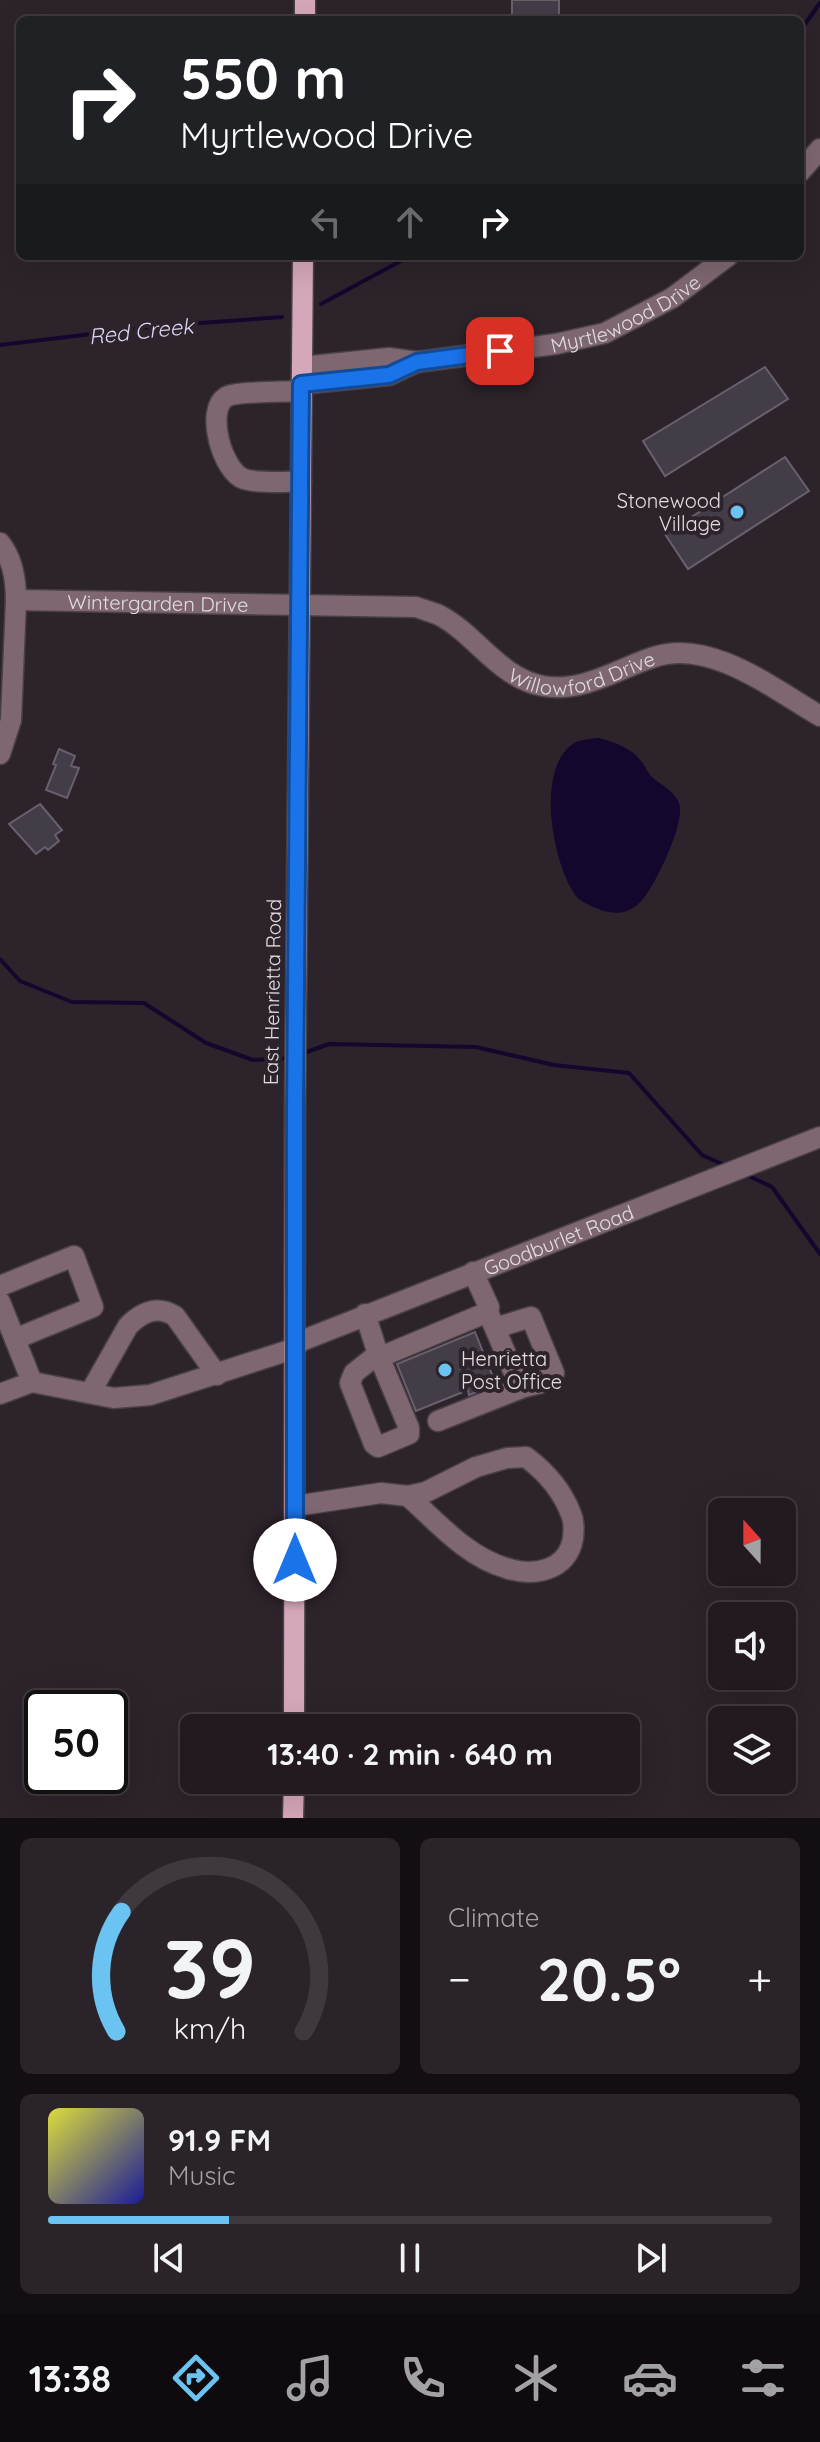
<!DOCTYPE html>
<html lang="en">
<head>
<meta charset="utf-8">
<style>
	body { margin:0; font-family:Quicksand,sans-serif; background:#2a2329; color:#f1f3f6; height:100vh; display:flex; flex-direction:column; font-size:30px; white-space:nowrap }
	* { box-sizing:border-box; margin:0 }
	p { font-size:26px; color:#a2a1a5 }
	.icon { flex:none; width:44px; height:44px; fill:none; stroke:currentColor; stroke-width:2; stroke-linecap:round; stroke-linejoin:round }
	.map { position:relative; height:1818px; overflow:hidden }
	.drawer { display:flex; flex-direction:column; gap:20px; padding:20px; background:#130e12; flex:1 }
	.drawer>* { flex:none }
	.banner { position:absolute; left:16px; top:16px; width:788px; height:244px; border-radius:12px; box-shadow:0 8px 32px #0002,0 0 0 2px #3f383e; background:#202124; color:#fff; overflow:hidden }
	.needle { width:52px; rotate:339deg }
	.fabs { position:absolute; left:708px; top:1498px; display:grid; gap:16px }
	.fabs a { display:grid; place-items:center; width:88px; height:88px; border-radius:12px; background:#221a20; box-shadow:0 8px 32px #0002,0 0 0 2px #3f383e; font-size:40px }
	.speed { position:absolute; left:24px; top:1690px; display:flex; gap:16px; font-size:40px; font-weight:700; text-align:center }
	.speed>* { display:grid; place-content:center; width:104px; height:104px; border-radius:50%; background:#221a20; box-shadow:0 8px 32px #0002,0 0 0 2px #3f383e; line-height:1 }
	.speed .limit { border:4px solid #111; border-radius:12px; background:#fff; color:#111 }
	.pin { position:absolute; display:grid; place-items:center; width:68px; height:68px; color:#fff; margin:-34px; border-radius:16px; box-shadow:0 4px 12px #0006 }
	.me { position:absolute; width:88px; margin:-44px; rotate:0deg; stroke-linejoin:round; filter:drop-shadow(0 0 6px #0008) }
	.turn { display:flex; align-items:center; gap:28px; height:168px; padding:0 32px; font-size:36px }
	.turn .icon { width:104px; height:104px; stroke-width:2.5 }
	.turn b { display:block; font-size:56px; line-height:68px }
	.lanes { display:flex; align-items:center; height:76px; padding:0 32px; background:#0003; justify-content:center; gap:40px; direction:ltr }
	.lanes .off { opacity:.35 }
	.big { font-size:60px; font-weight:800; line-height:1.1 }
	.drawer .card { flex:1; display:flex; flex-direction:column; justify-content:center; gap:12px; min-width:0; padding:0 28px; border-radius:12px; background:#2a2329 }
	.drawer .dial { align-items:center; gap:0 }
	.dial svg { height:208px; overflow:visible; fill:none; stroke:#3f383e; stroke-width:7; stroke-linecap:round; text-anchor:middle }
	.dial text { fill:#f1f3f6; stroke:none }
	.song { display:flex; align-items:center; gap:24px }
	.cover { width:96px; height:96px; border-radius:12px; background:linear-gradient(135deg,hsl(60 70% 55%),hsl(240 70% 35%)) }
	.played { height:8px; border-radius:4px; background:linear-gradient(90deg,#6bc3f2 25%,#3f383e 25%) }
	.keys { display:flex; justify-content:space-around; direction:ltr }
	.heat { display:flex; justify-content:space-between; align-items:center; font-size:44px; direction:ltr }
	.drawer .tiles { flex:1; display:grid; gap:20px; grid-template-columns:1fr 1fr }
	.card:last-child { grid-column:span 2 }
	.trip { position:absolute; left:180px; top:1714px; width:460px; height:80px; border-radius:12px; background:#221a20; box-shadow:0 8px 32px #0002,0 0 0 2px #3f383e; font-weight:800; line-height:80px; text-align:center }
	.menu { display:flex; height:128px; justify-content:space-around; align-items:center; background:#0e0a0d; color:#a2a1a5 }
	.menu .icon { width:56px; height:56px }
	.menu .on { color:#6bc3f2 }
	.menu b { font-size:36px; color:#f1f3f6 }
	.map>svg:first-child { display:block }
</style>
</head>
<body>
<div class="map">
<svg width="820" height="1818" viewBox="0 0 820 1818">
	<rect width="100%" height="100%" fill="#2d232b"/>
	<path fill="#13072d" d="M599 738C616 743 630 747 641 761 645 765 647 772 651 776 659 784 672 789 678 801 688 817 659 876 648 892 633 916 615 917 591 906 586 903 580 901 576 896 553 864 536 775 570 746 578 739 589 739 599 738Z"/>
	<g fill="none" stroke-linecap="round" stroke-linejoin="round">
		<g stroke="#13072d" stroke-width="4">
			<path d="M800 31 820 3"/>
			<path d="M321 304 410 256"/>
			<path d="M0 345 158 326 282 317"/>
			<path d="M0 959 20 981 72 1002 144 1003 206 1043 253 1060 289 1058"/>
			<path d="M301 1054 329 1044 476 1047 554 1065 629 1073 702 1155 722 1164"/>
			<path d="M749 1176 772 1187 820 1254"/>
		</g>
	</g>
	<g fill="#433d48" stroke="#68616d" stroke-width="2">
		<rect x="512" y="0" width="47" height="20"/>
		<path d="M765 367 788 399 665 476 643 441Z"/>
		<path d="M785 457 809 491 688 569 665 534Z"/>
		<path d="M59 749 75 756 71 766 79 768 67 798 46 790 56 765 53 764Z"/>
		<path d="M40 804 62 830 55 835 59 841 48 850 45 847 36 854 9 824Z"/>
		<path d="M475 1332 493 1377 486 1380 489 1387 469 1395 468 1390 416 1411 397 1364Z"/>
	</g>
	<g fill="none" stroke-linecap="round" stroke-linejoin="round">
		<defs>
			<g id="minor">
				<path d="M800 172 820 149"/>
				<path id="s1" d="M302 367 389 358 417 362 556 344 605 333 672 298 728 256"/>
				<path d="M301 384 389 375 417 362"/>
				<path d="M301 482C284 481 260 484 244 479 222 471 205 410 226 397 235 391 287 392 301 391"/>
				<path d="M0 543C13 559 16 579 16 600L11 720 0 754"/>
				<path id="s2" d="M16 600 416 607C424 610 432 612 439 615 477 635 499 678 543 686 583 693 617 669 654 657 710 638 773 689 820 716"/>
				<path d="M473 1272 489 1307 488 1312 517 1380 524 1387 541 1383 554 1373 531 1317 495 1328"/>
				<path d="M0 1286 74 1256 93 1307 15 1339"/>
				<path d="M0 1302 32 1382 114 1398 150 1395 296 1348"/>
				<path d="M365 1314 378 1354 409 1428V1434L378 1447 374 1444 350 1383 354 1373 378 1354 385 1355 488 1312"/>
				<path id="s3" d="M296 1343 820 1137"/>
				<path d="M90 1393 128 1326C142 1312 157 1305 175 1316L217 1375"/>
				<path d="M0 1394 32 1382"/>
				<path d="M438 1421 524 1387"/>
				<path d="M295 1506 381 1493 408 1496 426 1492 476 1467 507 1458 526 1457C546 1472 562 1490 571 1514 574 1521 574 1530 573 1538 568 1571 533 1577 506 1568 467 1557 437 1522 408 1496"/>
			</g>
			<g id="major">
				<path d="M305 20V0"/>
				<path d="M294 1728 295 1108 303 256"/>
				<path d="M293 1818 294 1780"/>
			</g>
		</defs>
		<use href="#minor" stroke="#4a4148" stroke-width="23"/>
		<use href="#major" stroke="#4a4148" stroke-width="23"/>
		<use href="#minor" stroke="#7e6770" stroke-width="20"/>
		<use href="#major" stroke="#d5a7bb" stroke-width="20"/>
	</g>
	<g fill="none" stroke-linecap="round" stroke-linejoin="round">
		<defs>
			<path id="route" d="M295 1560V1108L301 384 389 375 417 362 500 351"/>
		</defs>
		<use href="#route" stroke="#114b97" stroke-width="20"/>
		<use href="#route" stroke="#1a73e8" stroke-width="14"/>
	</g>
	<g fill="#6bc3f2" stroke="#2d232b" stroke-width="3">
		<circle cx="737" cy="512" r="8"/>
		<circle cx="445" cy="1370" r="8"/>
	</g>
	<g text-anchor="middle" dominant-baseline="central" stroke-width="8" stroke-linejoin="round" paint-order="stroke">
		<g font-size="20" fill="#e3dde2" stroke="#2d232b">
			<text stroke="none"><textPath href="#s1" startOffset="332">Myrtlewood Drive</textPath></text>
			<text stroke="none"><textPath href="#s2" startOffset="142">Wintergarden Drive</textPath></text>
			<text stroke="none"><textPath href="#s2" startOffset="592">Willowford Drive</textPath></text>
			<text transform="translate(272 992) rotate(-89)">East Henrietta Road</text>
			<text stroke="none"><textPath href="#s3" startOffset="282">Goodburlet Road</textPath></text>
		</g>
		<g font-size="20" fill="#e3dde2" stroke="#2d232b" text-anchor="end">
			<text x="721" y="500">Stonewood<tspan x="721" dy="23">Village</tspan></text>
			<text x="461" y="1358" text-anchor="start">Henrietta<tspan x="461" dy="23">Post Office</tspan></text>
		</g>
		<g font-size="22" font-style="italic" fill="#dbd7f4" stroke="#2d232b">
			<text transform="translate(141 331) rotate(-6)">Red Creek</text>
		</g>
	</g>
</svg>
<div class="fabs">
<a><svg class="needle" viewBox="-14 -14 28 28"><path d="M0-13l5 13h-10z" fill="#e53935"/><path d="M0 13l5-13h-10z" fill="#a2a1a5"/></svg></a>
<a><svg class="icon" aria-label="sound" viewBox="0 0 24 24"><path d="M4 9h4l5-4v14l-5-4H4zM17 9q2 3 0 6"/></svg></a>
<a><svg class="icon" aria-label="layers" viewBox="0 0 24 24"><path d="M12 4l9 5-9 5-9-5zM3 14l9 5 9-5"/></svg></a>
</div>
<div class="speed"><div class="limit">50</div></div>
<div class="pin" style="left:500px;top:351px;background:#d93025"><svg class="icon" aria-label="arrive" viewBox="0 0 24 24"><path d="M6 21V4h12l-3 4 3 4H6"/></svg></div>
<svg class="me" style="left:295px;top:1560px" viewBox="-20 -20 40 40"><circle r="19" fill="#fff"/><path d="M0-13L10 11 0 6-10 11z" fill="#1a73e8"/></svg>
<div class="trip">13:40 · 2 min · 640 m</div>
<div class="banner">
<div class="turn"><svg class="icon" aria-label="right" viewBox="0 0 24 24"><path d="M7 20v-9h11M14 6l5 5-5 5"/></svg><div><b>550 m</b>Myrtlewood Drive</div></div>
<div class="lanes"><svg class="icon off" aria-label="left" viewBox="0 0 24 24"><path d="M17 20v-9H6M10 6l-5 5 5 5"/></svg><svg class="icon off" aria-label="ahead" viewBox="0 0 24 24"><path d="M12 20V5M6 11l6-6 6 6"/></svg><svg class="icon" aria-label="right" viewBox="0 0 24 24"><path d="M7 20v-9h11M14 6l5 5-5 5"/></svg></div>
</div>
</div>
<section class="drawer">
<div class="tiles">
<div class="card dial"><svg viewBox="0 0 100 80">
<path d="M14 69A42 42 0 1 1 86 69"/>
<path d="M14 69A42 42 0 0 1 16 23" stroke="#6bc3f2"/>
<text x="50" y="56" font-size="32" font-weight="700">39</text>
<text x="50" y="72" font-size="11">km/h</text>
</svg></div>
<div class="card"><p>Climate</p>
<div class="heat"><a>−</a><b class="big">20.5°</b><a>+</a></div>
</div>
<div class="card">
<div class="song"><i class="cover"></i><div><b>91.9 FM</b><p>Music</p></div></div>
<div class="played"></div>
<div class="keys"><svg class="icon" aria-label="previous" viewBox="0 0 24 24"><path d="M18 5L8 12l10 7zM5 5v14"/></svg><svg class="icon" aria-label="pause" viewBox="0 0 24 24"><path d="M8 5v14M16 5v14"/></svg><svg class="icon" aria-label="next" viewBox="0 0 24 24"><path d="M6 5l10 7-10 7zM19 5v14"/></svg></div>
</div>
</div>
</section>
<nav class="menu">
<b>13:38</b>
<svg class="icon on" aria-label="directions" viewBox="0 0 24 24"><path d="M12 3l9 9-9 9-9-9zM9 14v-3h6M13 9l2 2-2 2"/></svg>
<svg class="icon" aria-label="music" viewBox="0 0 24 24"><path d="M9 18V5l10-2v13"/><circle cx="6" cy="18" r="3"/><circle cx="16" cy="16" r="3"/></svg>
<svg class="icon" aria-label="phone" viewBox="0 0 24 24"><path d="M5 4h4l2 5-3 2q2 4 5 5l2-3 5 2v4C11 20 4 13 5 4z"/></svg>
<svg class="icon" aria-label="climate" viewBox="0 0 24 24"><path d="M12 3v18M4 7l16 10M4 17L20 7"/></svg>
<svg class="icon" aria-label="car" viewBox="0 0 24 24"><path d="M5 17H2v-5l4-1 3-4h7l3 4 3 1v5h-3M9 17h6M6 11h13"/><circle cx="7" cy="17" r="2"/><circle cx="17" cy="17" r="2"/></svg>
<svg class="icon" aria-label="filters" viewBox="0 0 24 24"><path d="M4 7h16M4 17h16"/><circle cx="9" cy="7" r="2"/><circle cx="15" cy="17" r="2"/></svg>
</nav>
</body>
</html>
